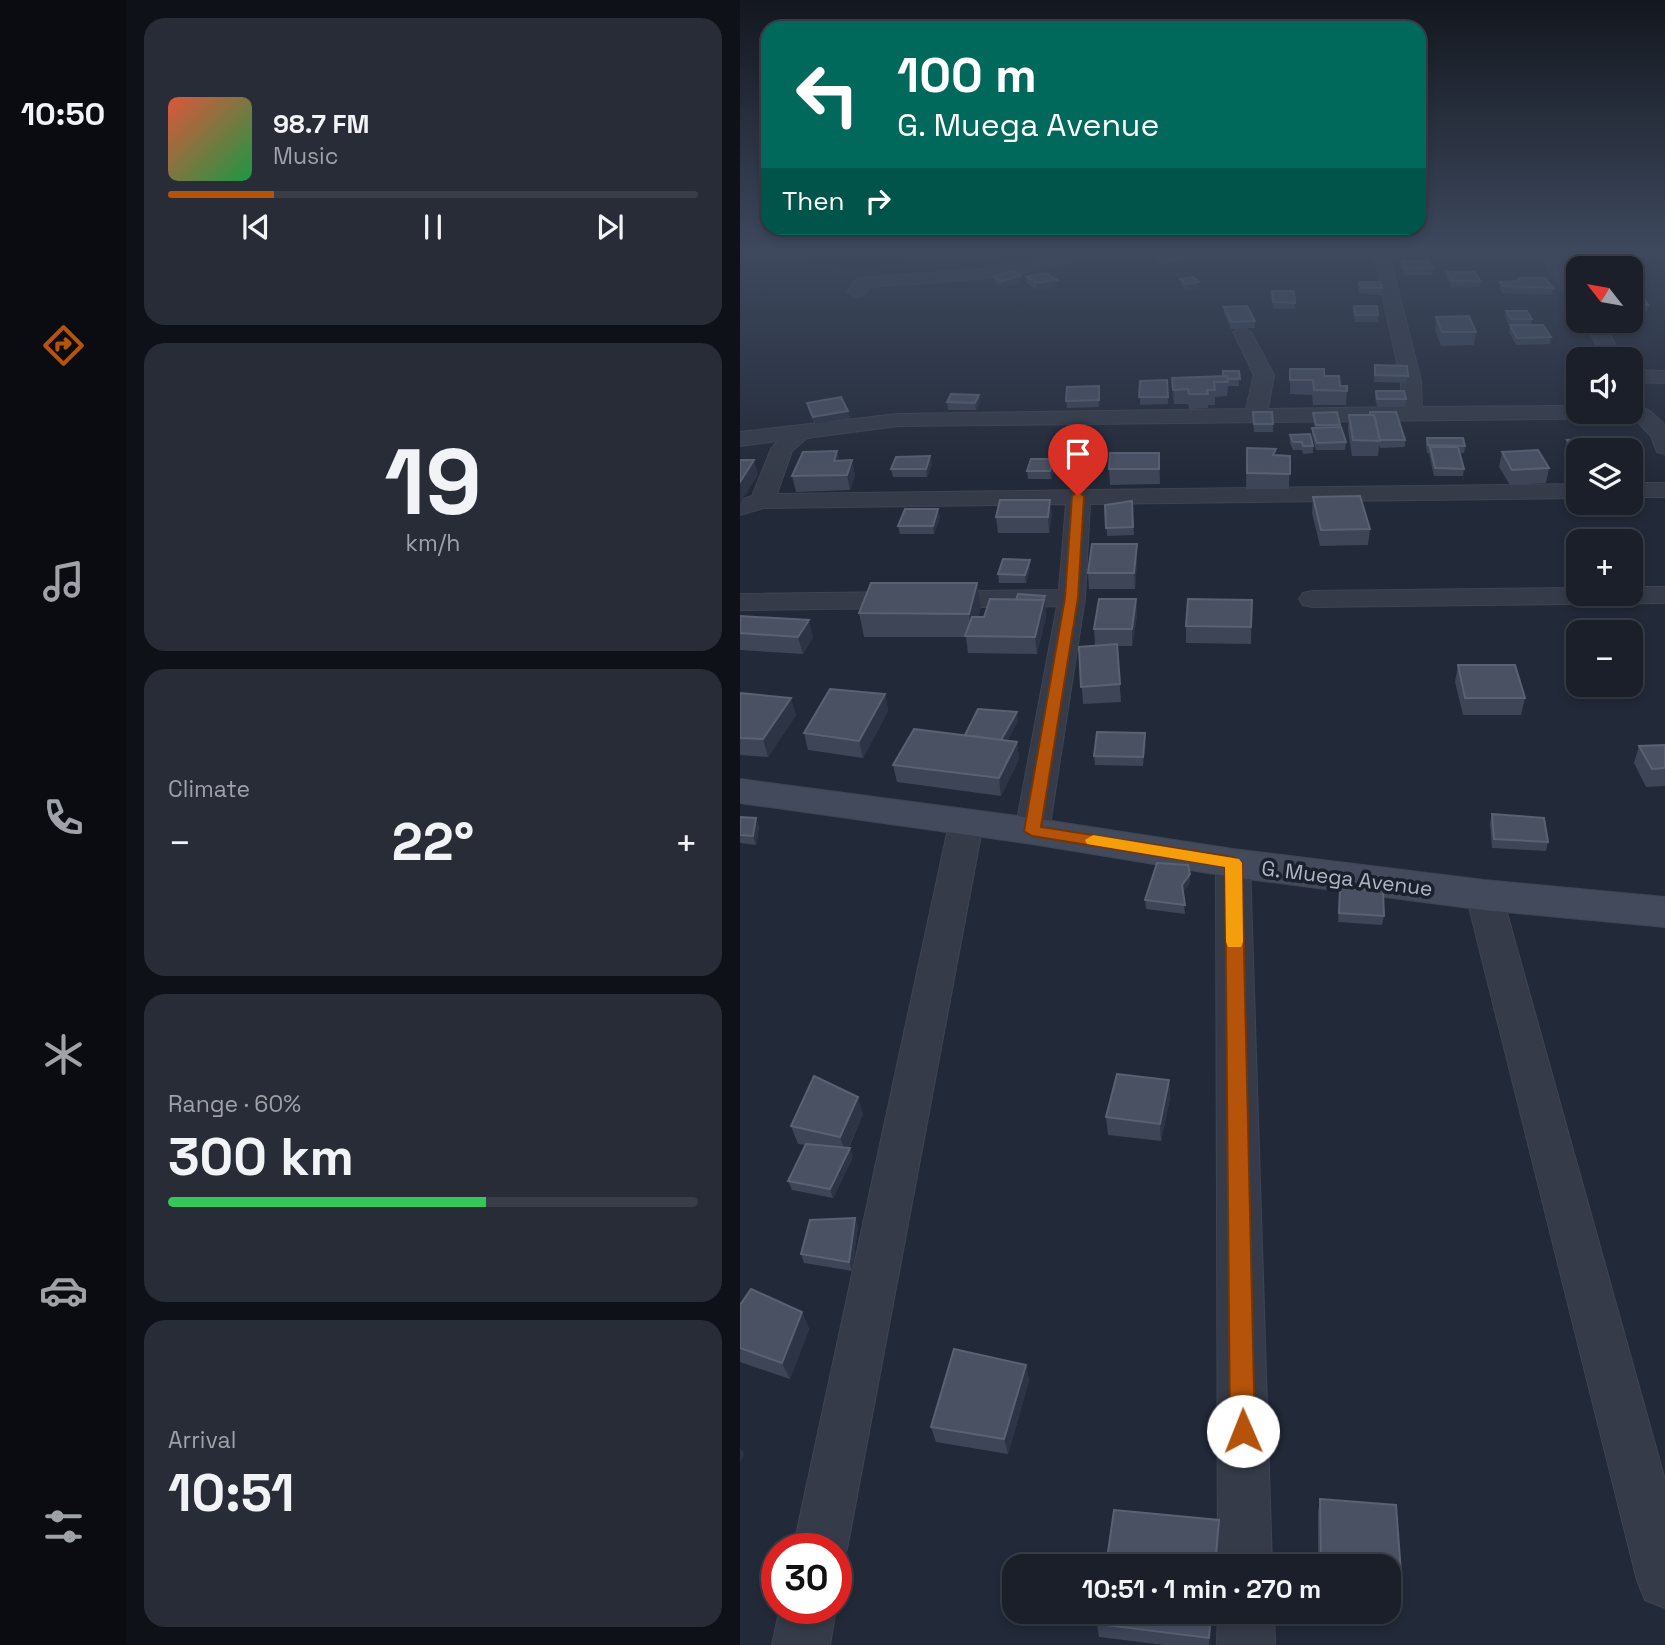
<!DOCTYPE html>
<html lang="en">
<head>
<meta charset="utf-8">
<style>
	body { margin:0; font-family:"Space Grotesk",sans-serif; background:#272c36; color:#f1f3f6; height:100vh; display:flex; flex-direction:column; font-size:26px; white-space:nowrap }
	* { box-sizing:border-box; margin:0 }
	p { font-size:23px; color:#9fa2a8 }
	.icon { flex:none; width:38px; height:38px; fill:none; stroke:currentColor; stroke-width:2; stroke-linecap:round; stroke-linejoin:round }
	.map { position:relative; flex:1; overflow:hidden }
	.drawer { display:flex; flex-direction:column; gap:18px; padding:18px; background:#0e1117; width:614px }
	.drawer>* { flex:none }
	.banner { position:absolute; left:21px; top:21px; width:665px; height:214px; border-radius:21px; box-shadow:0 4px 10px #0003,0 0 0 2px #383d47; background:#00695c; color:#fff; overflow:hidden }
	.needle { width:46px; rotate:301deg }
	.buttons { position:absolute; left:826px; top:256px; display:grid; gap:14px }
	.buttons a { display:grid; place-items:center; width:77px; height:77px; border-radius:14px; background:#1a1f2a; box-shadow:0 4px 10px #0003,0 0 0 2px #383d47; font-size:35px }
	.speed { position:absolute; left:21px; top:1533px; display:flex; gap:14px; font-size:35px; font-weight:700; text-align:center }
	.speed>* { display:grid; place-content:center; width:91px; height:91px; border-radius:50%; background:#1a1f2a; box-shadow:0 4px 10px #0003,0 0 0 2px #383d47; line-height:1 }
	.speed .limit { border:10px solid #d22; background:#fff; color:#111 }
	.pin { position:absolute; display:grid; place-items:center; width:60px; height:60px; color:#fff; margin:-72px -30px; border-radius:50% 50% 50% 0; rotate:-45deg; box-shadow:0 0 7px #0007 }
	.pin .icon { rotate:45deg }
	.me { position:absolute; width:77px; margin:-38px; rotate:359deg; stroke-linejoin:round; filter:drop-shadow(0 0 5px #0008) }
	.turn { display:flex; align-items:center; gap:24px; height:147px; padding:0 21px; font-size:32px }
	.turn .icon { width:91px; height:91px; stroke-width:2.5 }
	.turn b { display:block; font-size:49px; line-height:60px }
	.then { display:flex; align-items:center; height:66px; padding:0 21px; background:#0003; gap:14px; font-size:26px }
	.big { font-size:52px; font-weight:700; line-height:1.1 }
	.drawer .card { flex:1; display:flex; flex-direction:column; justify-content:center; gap:10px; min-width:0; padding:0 24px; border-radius:21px; background:#272c36 }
	.drawer .dial { align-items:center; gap:0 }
	.dial b { font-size:91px; line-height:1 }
	.song { display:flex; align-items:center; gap:21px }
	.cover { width:84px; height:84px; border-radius:10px; background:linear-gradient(135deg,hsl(10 70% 55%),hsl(140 70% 35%)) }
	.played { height:7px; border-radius:4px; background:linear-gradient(90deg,#b45309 20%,#383d47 20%) }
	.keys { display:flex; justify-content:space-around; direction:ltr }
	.heat { display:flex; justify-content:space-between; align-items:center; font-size:38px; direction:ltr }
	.charge { height:10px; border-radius:5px; background:linear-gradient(90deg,#34c759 60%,#383d47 0) }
	.trip { position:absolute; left:262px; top:1554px; width:399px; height:70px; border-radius:21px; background:#1a1f2a; box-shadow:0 4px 10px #0003,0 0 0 2px #383d47; font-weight:700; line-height:70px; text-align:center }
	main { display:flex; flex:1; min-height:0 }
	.tab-bar { display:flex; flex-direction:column; width:126px; justify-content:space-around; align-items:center; background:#0a0c11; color:#9fa2a8 }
	.tab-bar .icon { width:49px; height:49px }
	.tab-bar .current { color:#b45309 }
	.tab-bar b { font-size:32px; color:#f1f3f6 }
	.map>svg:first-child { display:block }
</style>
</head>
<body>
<main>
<nav class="tab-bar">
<b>10:50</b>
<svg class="icon current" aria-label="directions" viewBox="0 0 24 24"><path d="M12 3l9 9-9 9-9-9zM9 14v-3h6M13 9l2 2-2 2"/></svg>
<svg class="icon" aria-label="music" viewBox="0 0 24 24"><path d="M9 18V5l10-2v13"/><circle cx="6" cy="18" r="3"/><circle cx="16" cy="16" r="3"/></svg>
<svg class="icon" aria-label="phone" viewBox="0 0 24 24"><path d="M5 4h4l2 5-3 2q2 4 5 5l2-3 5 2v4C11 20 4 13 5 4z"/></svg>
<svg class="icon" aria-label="climate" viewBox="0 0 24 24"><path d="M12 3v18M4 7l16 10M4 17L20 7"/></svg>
<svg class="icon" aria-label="car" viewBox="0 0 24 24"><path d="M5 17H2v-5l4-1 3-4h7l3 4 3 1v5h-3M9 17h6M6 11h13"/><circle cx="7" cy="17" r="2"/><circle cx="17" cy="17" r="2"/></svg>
<svg class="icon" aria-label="filters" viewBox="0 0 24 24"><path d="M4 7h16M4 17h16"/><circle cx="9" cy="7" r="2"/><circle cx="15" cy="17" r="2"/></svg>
</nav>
<section class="drawer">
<div class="card">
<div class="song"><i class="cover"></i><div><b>98.7 FM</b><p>Music</p></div></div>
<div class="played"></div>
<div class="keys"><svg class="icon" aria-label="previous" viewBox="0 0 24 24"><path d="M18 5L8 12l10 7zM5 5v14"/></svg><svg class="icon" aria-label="pause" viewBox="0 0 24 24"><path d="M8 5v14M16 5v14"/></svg><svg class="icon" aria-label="next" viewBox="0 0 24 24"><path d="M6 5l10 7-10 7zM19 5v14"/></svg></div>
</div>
<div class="card dial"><b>19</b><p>km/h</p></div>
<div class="card"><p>Climate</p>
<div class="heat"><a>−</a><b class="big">22°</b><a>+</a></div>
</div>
<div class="card"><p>Range · 60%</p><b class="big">300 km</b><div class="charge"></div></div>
<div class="card"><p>Arrival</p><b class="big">10:51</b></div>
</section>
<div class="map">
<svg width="925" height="1645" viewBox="0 0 925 1645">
	<rect width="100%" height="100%" fill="#222938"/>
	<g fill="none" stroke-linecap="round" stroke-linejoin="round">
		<path fill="#161f35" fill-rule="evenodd" d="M70 253H168L163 260 118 270 75 260Z"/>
		<defs>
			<g id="street">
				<path d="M327 253H353L351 257C280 279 205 282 131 287L122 296 116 297 107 292 114 281 129 277 235 270Z"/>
				<path d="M633 253H649L681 381 682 407 838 406V411H891V406C908 406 913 414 925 425V454L917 452 911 436 894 418 158 426 67 438 52 451 37 494 838 484V498L350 504 345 598 309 831 304 839 292 842 280 839 275 831 317 606 0 610V594L319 590 326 504 24 508 0 515V500L12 496 31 449 38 441 0 446V432L158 414 506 409 514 375 493 332 502 326 511 332 534 375 528 409 661 407V381Z"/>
				<path d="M802 253H818L838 285V302L832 301 810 272Z"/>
				<path d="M844 320H862L883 359H863Z"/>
				<path d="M891 370 925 371V383L891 382Z"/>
				<rect x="891" y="483" width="34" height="14"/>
				<path d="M891 587H925V603L572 607 563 605 559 599 563 593 572 591 838 588V593H891Z"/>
				<path d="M226 813 238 816 243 824 107 1549 96 1569V1549H53L209 824 214 816Z"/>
				<path d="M493 851 505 855 510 863 532 1566H478L476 863 481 855Z"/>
				<path d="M744 882 757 886 762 895 925 1480V1608L905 1600 897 1580 726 895 731 886Z"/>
				<path d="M40 1608H96L90 1645H32Z"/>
				<path d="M478 1612H534L535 1645H477Z"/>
			</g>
			<path id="secondary" d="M0 779 292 818 493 849 744 880 925 897V927L744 910 493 877 292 844 0 803Z"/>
		</defs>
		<use href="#street" stroke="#3f4452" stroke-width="2"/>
		<use href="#secondary" stroke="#3f4452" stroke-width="2"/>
		<use href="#street" fill="#353b48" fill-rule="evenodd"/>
		<use href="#secondary" fill="#434a5b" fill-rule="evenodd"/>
	</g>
	<g fill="#3d4557">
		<path d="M411 253H444L448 261 429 267 419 263V257Z"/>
		<path d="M492 253H508L502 257 492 255Z"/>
		<path d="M662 261 693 268 692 275H665L661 268Z"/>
		<path d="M707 272 740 281V287L712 288 707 279Z"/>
		<path d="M253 276 281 283 262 287 254 282Z"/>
		<path d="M286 276 317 286 297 290 286 283Z"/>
		<path d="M440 279 459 289 447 291 441 285Z"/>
		<path d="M619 282 642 288V295L619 294Z"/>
		<path d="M760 282 813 288 812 295 762 293 759 288Z"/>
		<path d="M532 291 555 303V309H533Z"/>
		<path d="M891 293 908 305 907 311H891Z"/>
		<path d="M614 306 638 315V322H614Z"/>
		<path d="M484 307 515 321V328L491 329 484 314Z"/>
		<path d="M766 311 792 319 791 325 811 337 810 344 776 345 769 332 770 326 765 318Z"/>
		<path d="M696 317 736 332 734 345 701 346 695 330Z"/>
		<path d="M635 365 668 376 667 383 634 382Z"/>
		<path d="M550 369 584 376 600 386 607 391 606 405H573L572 395 550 394Z"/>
		<path d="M499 371V386H488L487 396 475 397V405H468V408L449 409 448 404H434L432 378 483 376Z"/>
		<path d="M427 380 428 404 400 405V381Z"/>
		<path d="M359 386V407L327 408 326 401Z"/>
		<path d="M636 391 666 399 665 407H637L635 398Z"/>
		<path d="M207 402H240L236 410H208Z"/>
		<path d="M67 403 108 411 110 418 75 424 69 411Z"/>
		<path d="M513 412 533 424V432H514Z"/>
		<path d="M630 412 665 440V447L640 448 639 445 638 456H612L608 430 609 415H629Z"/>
		<path d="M573 413 600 425 606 442 605 450H576L572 435V428H575L573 420Z"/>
		<path d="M550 435 573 446V453L563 454 562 450H553L550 443Z"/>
		<path d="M687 438 725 446 724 453H720L724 469 723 476H694L689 453H687L686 445Z"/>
		<path d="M827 440 838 450V478L824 455Z"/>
		<path d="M507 448 535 455 550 456 549 489H506Z"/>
		<path d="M762 452 809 468 806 483 770 485 759 467Z"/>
		<path d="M419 453 420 484 370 485 369 469Z"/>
		<path d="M353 456 354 463 350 479 326 478V470Z"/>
		<path d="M99 460 115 475 110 490 56 492 52 476Z"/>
		<path d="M192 464 187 477H153L151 469Z"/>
		<path d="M315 467 311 479H288L287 471Z"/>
		<path d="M573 497 630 529 628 545 580 546 572 513Z"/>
		<path d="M310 500 312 515 309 533H258L256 517Z"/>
		<path d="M392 501 394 535 367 536 365 505Z"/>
		<path d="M200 517 194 534H160L158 526Z"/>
		<path d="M290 560V568L286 583H259L258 574Z"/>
		<path d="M397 560 395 589H349L348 573Z"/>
		<path d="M237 583 241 607 238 617H244L276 600 305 596 306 617 297 654 228 653 226 637H124L119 613Z"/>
		<path d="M396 599 397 616 392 646H377L381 702 343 704 339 647 355 645 354 629Z"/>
		<path d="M512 600 511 644 446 643V626Z"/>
		<path d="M0 616 73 637 63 654 0 650Z"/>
		<path d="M718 665 785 698 781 715H723L715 682Z"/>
		<path d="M0 693 56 715 28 757 0 755Z"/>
		<path d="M145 694 148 711 123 758 68 750 64 733Z"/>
		<path d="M278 721 267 741 277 742 279 759 261 796 157 782 153 765 225 735Z"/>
		<path d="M406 742 403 766 355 765 354 756Z"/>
		<path d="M925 745V786L906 787 894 763 899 746Z"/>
		<path d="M752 814 808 842 806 851 752 848 750 823Z"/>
		<path d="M0 817 16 818 19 827 16 845 0 843Z"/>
		<path d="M450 883 443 892 445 914 406 909 405 900Z"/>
		<path d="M600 888 644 916 642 925 598 922Z"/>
		<path d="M429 1080 430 1098 421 1141 368 1135 366 1117Z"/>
		<path d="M123 1114 109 1148 113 1157 93 1198 52 1190 48 1181 65 1145 58 1144 51 1126Z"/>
		<path d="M115 1218 118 1226 112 1271 64 1263 61 1254Z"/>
		<path d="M0 1305 62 1312 69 1329 50 1379 0 1362Z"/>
		<path d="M286 1365 289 1381 268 1454 196 1442 191 1427Z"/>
		<path d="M580 1499 661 1573 657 1586 649 1585V1566H578V1513Z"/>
		<path d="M359 1612H472L469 1645H424L359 1637 357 1624Z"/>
	</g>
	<g fill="#2d3446">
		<path d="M448 255V261L429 267V261Z"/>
		<path d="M281 276V283L262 287 261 281Z"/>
		<path d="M317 280V286L297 290 296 283Z"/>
		<path d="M459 282V289L447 291V284Z"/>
		<path d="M239 395 240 402 236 410 235 403Z"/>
		<path d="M108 411 110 418 75 424 73 417Z"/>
		<path d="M97 451 100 466 97 476 94 461Z"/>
		<path d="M190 456 192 464 187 477 186 469Z"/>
		<path d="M353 456 354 463 350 479 349 471Z"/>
		<path d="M314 459 315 467 311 479 310 471Z"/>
		<path d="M14 460 18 475 0 504V482Z"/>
		<path d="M112 460 115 475 110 490 107 475Z"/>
		<path d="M310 500 312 515 309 533 308 517Z"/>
		<path d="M198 509 200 517 194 534 193 526Z"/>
		<path d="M397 544V560L395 589 394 573Z"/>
		<path d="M290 560V568L286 583 285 575Z"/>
		<path d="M237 583 241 607 232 638 229 614Z"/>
		<path d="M305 596 306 617 297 654 295 637 301 606Z"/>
		<path d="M396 599 397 616 392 646V629Z"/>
		<path d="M69 620 73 637 63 654 58 637Z"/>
		<path d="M145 694 148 711 123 758 119 741Z"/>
		<path d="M51 698 56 715 28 757 23 739Z"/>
		<path d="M277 712 278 721 263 749 261 740Z"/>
		<path d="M405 733 406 742 403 766V757Z"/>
		<path d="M277 742 279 759 261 796 259 778Z"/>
		<path d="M16 818 19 827 16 845 13 836Z"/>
		<path d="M450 874V883L442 894V885Z"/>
		<path d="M429 1080 430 1098 421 1141 420 1124Z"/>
		<path d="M118 1097 123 1114 106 1154 100 1137Z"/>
		<path d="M110 1148 113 1157 93 1198 90 1189Z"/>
		<path d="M115 1218 118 1226 112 1271 109 1262Z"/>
		<path d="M62 1312 69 1329 50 1379 42 1363Z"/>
		<path d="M286 1365 289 1381 268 1454 264 1439Z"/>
		<path d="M0 1447 4 1454 0 1463Z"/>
		<path d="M471 1612H472L469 1645V1638Z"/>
	</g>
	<g fill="#495163" stroke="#596172" stroke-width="2">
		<path d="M430 253H444L448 255 429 261 419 257Z"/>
		<path d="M662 261H688L693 268 665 269Z"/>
		<path d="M273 271 281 276 261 281 253 276Z"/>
		<path d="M707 272H735L740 281H712Z"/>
		<path d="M306 273 317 280 296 283 286 276Z"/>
		<path d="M453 277 459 282 447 284 440 279Z"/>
		<path d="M779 278H805L813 288 763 286 760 282 777 281Z"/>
		<path d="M619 282H640L642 288H620Z"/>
		<path d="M532 291H554L555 303 533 302Z"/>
		<path d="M891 293H901L908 305H891Z"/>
		<path d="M507 306 515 321 491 322 484 307Z"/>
		<path d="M614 306H637L638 315H615Z"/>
		<path d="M766 311H787L792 319H771Z"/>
		<path d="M729 316 736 332H702L696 317Z"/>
		<path d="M770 325H803L811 337 777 338Z"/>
		<path d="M635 365 667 366 668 376 635 375Z"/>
		<path d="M550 369H584V376H599L600 386H607V391L574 390 573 380H550Z"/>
		<path d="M483 371H499L500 379H487V376H483Z"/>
		<path d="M487 376 488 382H474L475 390H467L468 394H449L448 389 433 390 432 378Z"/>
		<path d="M427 380 428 397H399L400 381Z"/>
		<path d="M359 386V400L326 401 327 387Z"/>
		<path d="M636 391H664L666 399H637Z"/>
		<path d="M211 394 239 395 235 403 207 402Z"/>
		<path d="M101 397 108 411 73 417 67 403Z"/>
		<path d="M513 412H532L533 424H514Z"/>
		<path d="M597 412 600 425H576L573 413Z"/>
		<path d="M630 412H656L665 440H640L634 415H630Z"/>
		<path d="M609 415H634L640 441 613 440Z"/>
		<path d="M601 427 606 442 577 443 572 428Z"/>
		<path d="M570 434 573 446H563L562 442H553L550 435Z"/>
		<path d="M687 438H723L725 446 688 445Z"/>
		<path d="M864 439 872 450H838V458L827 440Z"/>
		<path d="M690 447H718L724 469 695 468Z"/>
		<path d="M507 448 536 449 533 455 550 456V474L507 473Z"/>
		<path d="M798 450 809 468 772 470 762 452Z"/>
		<path d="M97 451 94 461 112 460 107 475 52 476 63 452Z"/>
		<path d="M370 453H419V469H369Z"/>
		<path d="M330 455 353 456 349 471 326 470Z"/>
		<path d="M190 456 186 469H151L156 457Z"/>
		<path d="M291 459H314L310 471H287Z"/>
		<path d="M0 460H14L0 482Z"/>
		<path d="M620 496 630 529 581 530 573 497Z"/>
		<path d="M260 500H310L308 517H256Z"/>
		<path d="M392 501 393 527 366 528 365 505Z"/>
		<path d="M165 509H198L193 526H158Z"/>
		<path d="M352 544H397L394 573H348Z"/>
		<path d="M263 559 290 560 285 575 258 574Z"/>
		<path d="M131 583H237L229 614 119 613Z"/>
		<path d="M278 594 305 596 303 600H276Z"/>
		<path d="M250 599 304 600 295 637 225 636 232 617H244Z"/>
		<path d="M359 599H396L392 629H354Z"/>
		<path d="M448 599 512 600 511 627 446 626Z"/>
		<path d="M0 616 69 620 58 637 0 633Z"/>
		<path d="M377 644 380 684 341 687 339 647Z"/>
		<path d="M718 665H775L785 698H725Z"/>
		<path d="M90 689 145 694 119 741 64 733Z"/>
		<path d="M0 693 51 698 23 739 0 738Z"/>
		<path d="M238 709 277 712 261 740 225 735Z"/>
		<path d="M174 729 277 742 259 778 153 765Z"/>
		<path d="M357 732 405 733 403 757 354 756Z"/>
		<path d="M925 745V768L912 769 899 746Z"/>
		<path d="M752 814 804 818 808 842 754 839Z"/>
		<path d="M0 817 16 818 13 836 0 835Z"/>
		<path d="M417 863 448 865 450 874 442 885 445 905 405 900Z"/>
		<path d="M600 888 643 891 644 916 599 913Z"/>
		<path d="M377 1074 429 1080 420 1124 366 1117Z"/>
		<path d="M74 1076 118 1097 100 1137 51 1126Z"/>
		<path d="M66 1144 110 1148 90 1189 48 1181Z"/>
		<path d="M115 1218 109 1262 61 1254 70 1220Z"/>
		<path d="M11 1289 62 1312 42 1363 0 1348V1305Z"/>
		<path d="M214 1349 286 1365 264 1439 191 1427Z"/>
		<path d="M580 1499 656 1505 661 1573 649 1572V1566H581Z"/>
		<path d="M374 1510 479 1520 475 1566H366Z"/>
		<path d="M359 1612H471L469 1638 357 1624Z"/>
	</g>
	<linearGradient id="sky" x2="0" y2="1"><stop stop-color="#13171f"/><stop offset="0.52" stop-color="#3e495e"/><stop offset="1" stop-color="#3e495e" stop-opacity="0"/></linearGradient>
	<rect width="925" height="484" fill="url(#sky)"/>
	<path fill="#b45309" stroke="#753606" stroke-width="2" d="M338 492 344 496 338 598 301 827 493 857 502 863 515 1431 511 1440 503 1443 494 1440 490 1431 485 867 292 836 284 831 325 598 332 496Z"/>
	<path fill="#f59e0b" d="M353 835 499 859 502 863 503 942 501 947H488L486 942 485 867 347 844 345 840Z"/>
	<g text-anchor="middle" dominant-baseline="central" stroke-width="7" stroke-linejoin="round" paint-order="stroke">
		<g font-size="21" fill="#b0b6c5" stroke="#1b202d">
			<text transform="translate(607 878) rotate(7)">G. Muega Avenue</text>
		</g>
	</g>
</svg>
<div class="buttons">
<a><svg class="needle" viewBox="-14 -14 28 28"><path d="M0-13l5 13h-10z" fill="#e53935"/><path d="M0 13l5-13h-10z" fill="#9fa2a8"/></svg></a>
<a><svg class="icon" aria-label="sound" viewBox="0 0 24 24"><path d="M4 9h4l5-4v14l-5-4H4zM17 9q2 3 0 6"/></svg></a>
<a><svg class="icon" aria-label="layers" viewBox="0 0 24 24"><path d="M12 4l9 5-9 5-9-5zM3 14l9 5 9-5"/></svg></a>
<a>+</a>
<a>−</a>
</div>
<div class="speed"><div class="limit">30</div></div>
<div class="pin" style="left:338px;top:496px;background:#d93025"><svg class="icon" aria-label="arrive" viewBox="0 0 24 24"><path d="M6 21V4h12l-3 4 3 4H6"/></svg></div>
<svg class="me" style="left:503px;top:1431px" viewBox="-20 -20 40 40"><circle r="19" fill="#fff"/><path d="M0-13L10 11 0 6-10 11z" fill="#b45309"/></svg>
<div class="trip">10:51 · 1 min · 270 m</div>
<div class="banner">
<div class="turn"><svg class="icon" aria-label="left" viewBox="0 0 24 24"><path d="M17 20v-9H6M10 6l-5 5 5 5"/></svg><div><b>100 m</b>G. Muega Avenue</div></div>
<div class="then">Then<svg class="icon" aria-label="right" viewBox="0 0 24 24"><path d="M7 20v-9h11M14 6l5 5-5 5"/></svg></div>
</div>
</div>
</main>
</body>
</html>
